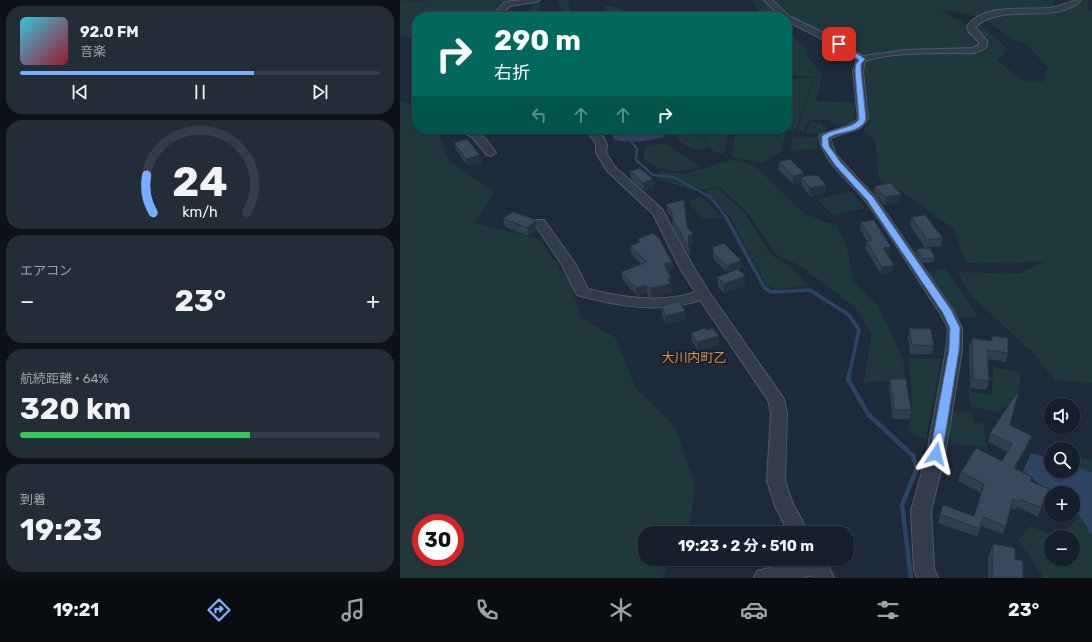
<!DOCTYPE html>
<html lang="ja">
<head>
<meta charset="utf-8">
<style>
	body { margin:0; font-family:Rubik,"Noto Sans JP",sans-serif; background:#232d38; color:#f1f3f6; height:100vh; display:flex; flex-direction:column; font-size:15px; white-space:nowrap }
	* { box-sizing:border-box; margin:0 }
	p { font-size:13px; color:#9ea3a9 }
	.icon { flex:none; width:22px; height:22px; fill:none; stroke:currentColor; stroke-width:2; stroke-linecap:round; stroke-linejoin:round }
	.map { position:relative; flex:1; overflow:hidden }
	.details { display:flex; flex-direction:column; gap:6px; padding:6px; background:#0c1218; width:400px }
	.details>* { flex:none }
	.top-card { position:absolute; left:12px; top:12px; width:380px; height:122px; border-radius:16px; box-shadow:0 1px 3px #0004,0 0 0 1px #353e48; background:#00695c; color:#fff; overflow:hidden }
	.controls { position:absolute; left:644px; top:398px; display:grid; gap:8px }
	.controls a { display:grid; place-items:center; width:36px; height:36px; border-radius:50%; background:#16202c; box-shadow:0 1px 3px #0004,0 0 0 1px #353e48; font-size:20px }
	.speed { position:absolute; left:12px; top:514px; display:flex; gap:8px; font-size:20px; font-weight:700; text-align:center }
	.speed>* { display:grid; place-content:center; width:52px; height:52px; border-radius:50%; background:#16202c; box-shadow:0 1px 3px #0004,0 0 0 1px #353e48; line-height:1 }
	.speed .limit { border:6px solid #d22; background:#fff; color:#111 }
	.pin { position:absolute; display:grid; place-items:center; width:34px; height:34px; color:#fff; margin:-17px; border-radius:8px; box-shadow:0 2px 6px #0006 }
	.me { position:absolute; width:44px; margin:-22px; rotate:10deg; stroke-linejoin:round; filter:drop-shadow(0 0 3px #0008) }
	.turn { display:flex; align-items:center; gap:14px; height:84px; padding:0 16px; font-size:18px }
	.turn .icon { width:52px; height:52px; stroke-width:2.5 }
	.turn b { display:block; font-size:28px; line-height:34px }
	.lanes { display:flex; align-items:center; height:38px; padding:0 16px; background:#0003; justify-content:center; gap:20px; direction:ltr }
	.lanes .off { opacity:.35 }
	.big { font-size:30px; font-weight:700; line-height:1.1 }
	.details .tile { flex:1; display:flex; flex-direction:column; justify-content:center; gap:6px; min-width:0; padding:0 14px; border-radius:16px; background:#232d38 }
	.details .dial { align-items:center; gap:0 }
	.dial svg { height:104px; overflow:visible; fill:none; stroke:#353e48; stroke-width:7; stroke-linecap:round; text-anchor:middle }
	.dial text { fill:#f1f3f6; stroke:none }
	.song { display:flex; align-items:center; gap:12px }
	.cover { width:48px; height:48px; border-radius:6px; background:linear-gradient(135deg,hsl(190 70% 55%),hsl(350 70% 35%)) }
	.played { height:4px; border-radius:2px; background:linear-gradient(90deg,#79adff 65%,#353e48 65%) }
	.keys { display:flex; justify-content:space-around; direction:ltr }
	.heat { display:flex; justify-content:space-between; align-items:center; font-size:22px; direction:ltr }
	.charge { height:6px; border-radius:3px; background:linear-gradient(90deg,#34c759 64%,#353e48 0) }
	.trip { position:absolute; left:238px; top:526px; width:216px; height:40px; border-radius:16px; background:#16202c; box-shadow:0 1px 3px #0004,0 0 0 1px #353e48; font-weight:700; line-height:40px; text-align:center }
	.menu { display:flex; height:64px; justify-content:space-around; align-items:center; background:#090d12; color:#9ea3a9 }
	.menu .icon { width:28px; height:28px }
	.menu .current { color:#79adff }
	.menu b { font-size:18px; color:#f1f3f6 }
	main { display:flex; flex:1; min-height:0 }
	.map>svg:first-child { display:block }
</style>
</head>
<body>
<main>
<section class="details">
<div class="tile">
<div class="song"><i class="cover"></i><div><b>92.0 FM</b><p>音楽</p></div></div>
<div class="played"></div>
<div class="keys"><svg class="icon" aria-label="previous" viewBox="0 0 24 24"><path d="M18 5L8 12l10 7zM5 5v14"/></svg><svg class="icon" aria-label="pause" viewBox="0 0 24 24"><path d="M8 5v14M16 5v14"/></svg><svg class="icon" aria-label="next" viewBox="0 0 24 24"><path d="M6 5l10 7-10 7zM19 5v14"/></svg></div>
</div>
<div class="tile dial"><svg viewBox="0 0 100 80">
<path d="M14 69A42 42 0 1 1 86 69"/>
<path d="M14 69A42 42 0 0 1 9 40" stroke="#79adff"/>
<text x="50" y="56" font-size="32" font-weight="700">24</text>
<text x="50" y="72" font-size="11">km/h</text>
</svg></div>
<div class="tile"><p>エアコン</p>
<div class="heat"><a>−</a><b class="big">23°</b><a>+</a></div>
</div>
<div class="tile"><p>航続距離 · 64%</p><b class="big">320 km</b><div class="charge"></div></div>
<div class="tile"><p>到着</p><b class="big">19:23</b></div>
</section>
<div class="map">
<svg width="692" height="578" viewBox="0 0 692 578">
	<rect width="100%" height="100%" fill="#1e2a3a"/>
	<g fill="#20383b" fill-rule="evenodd">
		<path d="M0 0 16 2 30 0H106L103 6 93 17H17V40L0 35Z"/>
		<path d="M158 0H171L167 1 173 17H164Z"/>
		<path d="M352 0H365L384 17H362Z"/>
		<path d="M373 0H655L652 4 666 8 679 4 680 0H689L687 8 692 12V383L655 380 631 351 569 294 558 272 618 274 645 262 566 263 554 229 497 188 486 185 479 179 475 140 463 130 470 122 462 71 466 61C502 52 541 52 578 53L589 44 575 30V24H580L608 49 597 60 615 75 628 82 645 81 648 68 627 44 613 40 584 18 550 10 542 12 562 22 581 43 571 48 462 54 454 47 394 18Z"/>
		<path d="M132 3H139L140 12 132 14 131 17H111L131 10Z"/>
		<path d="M205 5 222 9 228 17H203Z"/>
		<path d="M387 30 408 51 405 53C423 76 425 73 416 101L456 103 453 123 440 127 427 120H409L404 132 397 131 414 76 397 77 387 66Z"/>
		<path d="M413 77 395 131 379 129H387V98L392 79Z"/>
		<path d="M0 101 17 106V129H37L49 161 94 192 75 223 139 239 170 282 181 318 215 337 235 387 275 427 295 486 288 533H245V559H273L261 578H0ZM21 523H55V557H21Z"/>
		<path d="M410 122H420L427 129 419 134 406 133Z"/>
		<path d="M273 129H293L309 147C295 153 275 143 273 129Z"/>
		<path d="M295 129H330L323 154 313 151Z"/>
		<path d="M337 129H371L386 132 380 153 362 163 332 157 335 133Z"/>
		<path d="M393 137 417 138V149L390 151Z"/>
		<path d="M264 143 300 167C275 174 265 172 243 160L245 147Z"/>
		<path d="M331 160 353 164 404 214 437 226 446 245 454 282 479 307 503 359 505 380 464 383 472 334 455 307 399 265 375 254 349 214 320 187 293 191 259 179 260 171 285 174Z"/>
		<path d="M317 188 345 213 371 255 391 267 409 286 375 289 366 285 330 217 305 191Z"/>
		<path d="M451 192 465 208 433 215 417 199Z"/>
		<path d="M301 196 321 217 302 219 289 202Z"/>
		<path d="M545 269 578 316 558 318 527 272Z"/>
		<path d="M509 358 541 359 526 439 508 432 512 404Z"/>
		<path d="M593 367 621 372 616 408 603 406 601 412 571 407 569 391 592 395Z"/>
		<path d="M549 411 572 413 573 423H583L587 447 551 444Z"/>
		<path d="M673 456 692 460V472L673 466Z"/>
		<path d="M679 515 692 535V578H644L618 540 631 526 654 537H651V559H673V537H660Z"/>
	</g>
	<g fill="#2e4361">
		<path d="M208 129H268L265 136C251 141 230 144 215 140Z"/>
		<path d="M631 453 651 459V471H673V466L692 472V535L679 515 673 510V493H651L623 471Z"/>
	</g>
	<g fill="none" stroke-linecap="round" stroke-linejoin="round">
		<path stroke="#2e4361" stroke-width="2.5" d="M230 140 237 149 236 160 253 175 274 177 310 197 327 218"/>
		<path stroke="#2e4361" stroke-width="3.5" d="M326 217 364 287 371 292 410 290 449 315 459 330 449 375"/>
		<path stroke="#2e4361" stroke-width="4.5" d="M449 374 448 379 468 414 513 456 517 468 502 505 511 578"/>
		<defs>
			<g id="street">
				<path d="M120 0H140L136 2 110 6 99 17H91L105 2Z"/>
				<path d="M364 0H372L389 16 442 42 463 56 505 50 573 48 579 45V42L569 32 567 26C587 1 627 12 655 7 665 5 670 0 681 0 656 26 604 1 575 27L587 41V46C584 50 579 52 574 53 566 54 557 52 549 53 522 53 491 53 465 61L463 71 468 119 460 128 430 138 436 155 475 197 552 309 562 328V350L545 454 531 511 534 569 538 578H517L514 570 511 511 527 454 546 350 548 328 540 313C515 276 493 238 467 203 450 180 425 166 419 137L420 135 448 126 458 119 453 71 457 60 436 46 387 21V17H381Z"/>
				<path d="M57 129C79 129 84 135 96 153L91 156 87 155 73 138Z"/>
				<path d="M184 129H195L205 139 207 145 206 153 215 167 262 209 294 268 309 292 384 399 387 413 385 481 393 504 409 533H389L375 506 367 481 371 413 368 400 300 300C261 314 216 306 177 295L162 265 134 223 136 220H144L176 265 188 289C218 297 264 304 295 292L280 268 253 214 207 171 196 153V145L194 140Z"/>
				<path d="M404 559H425L434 578H413L412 575 402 578H354L357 571Z"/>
			</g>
		</defs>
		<use href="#street" stroke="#4f5968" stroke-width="2"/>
		<use href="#street" fill="#323c4a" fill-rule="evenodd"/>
	</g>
	<g fill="#313e4d">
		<path d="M54 143 82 163 68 166 56 150Z"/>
		<path d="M379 162 404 173V176H415L426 185 425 193 410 196 401 185V182L393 184 378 170Z"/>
		<path d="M230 171 253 179 254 187 244 191 231 179Z"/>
		<path d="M475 186 499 202 484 205 474 194Z"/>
		<path d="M266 204 287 227 293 242 289 243 290 256 273 226 272 219 267 211Z"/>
		<path d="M511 217 543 238 541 246 526 248 535 258 534 262 522 263 516 253 517 249 525 248 510 225Z"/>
		<path d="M103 218 137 230 128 236 105 227Z"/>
		<path d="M461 222 490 254 487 255 494 265 493 272 481 274 465 248 466 241H467L460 229Z"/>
		<path d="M238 239 272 262 273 270 268 271 272 287H271L272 292 252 297H249L247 293 237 296 223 280 221 272 241 264 231 254 230 246 238 243Z"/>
		<path d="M313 247 341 260V267L327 272 313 259Z"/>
		<path d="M317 277 345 285 324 293 318 286Z"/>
		<path d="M261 306 285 319 266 324 262 315Z"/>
		<path d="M509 328 534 346 532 354H510L508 337Z"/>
		<path d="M291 333 319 344 298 351 292 341Z"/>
		<path d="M592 336 608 353 606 362 588 359 589 381 586 390 570 388 569 347 572 338 591 341Z"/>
		<path d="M490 379 511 410 509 419H493L489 388Z"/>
		<path d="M610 425 629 444 615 469 630 481 641 508 638 517 617 507 615 510 611 508 606 526 603 534 581 526 577 537 538 523 540 514 574 516 581 493 558 481 561 472 602 461 607 452 588 442 590 433Z"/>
		<path d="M593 544 615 559 623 578H588V557Z"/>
	</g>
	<g fill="#28323f">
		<path d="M80 155 82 163 68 166 66 159Z"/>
		<path d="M404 173V180L401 177V182L393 184V176Z"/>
		<path d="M253 179 254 187 244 191 243 183Z"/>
		<path d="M426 185 425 193 410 196V188Z"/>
		<path d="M501 194 499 202 484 205 485 197Z"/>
		<path d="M135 222 137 230 128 236 127 228Z"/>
		<path d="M293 234V242L288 243V236Z"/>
		<path d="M491 247 490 254 482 255 483 248Z"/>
		<path d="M341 260V267L327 272V266Z"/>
		<path d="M272 262 273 270 264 272V264Z"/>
		<path d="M494 265 493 272 481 274 482 267Z"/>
		<path d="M345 276V285L324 293V284Z"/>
		<path d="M271 278 272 292 252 297 251 288 268 279Z"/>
		<path d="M246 285 247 293 237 296 236 288Z"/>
		<path d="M285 311V319L266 324V316Z"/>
		<path d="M319 336V344L298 351 297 342Z"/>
		<path d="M632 436 629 444 611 477 614 468Z"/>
	</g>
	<g fill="#39485a" stroke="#28323f">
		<path d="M67 139 80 155 66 159 54 143Z"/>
		<path d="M390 159 404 173 393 176 379 162Z"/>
		<path d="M240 168 253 179 243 183 230 171Z"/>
		<path d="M413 175 415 176H418L426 185 410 188 401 177Z"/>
		<path d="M491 183 501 194 485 197 475 186Z"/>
		<path d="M284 200 287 227 293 234 288 236 289 248 272 218V212L266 204Z"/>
		<path d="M113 212 134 219 135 222 127 228 103 218Z"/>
		<path d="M525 215 543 238 527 240 511 217Z"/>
		<path d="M474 220 491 247 483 248 494 265 482 267 466 241 472 240 461 222Z"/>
		<path d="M253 233 259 238 272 262 264 264 271 278 268 279 271 284 251 288H248L246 285 236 288 221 272 247 262 230 246 240 242 238 239Z"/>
		<path d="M324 243 341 260 327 266 313 252V247Z"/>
		<path d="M530 248 535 258 523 259 517 249Z"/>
		<path d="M338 269 345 276 324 284 317 277Z"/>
		<path d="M280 301 285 311 266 316 261 306Z"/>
		<path d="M305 328 306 330 313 328 319 336 297 342 291 333Z"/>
		<path d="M509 328 531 329 534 346 512 345Z"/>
		<path d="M592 336 608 338V353L587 350 589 381 573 379 572 338 592 341Z"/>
		<path d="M490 379H506L511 410H494Z"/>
		<path d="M617 393 618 394 610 425 632 436 614 468 632 477 630 481 649 489 641 508 620 499 619 502 613 499 606 526 583 517 580 529 540 514 543 505 574 516 584 484 561 472 576 448 602 461 612 444 590 433Z"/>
		<path d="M593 544 615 548V559L623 561V578H592Z"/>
	</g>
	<path fill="#79adff" stroke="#4f70a6" d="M437 43H441L465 59 461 64V71L466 119C460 134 440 130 428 138L429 146 441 163 473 197 551 310 560 328 559 350 542 454 540 457 536 458 532 457 530 454 549 350 550 328 543 313 467 200 435 165 422 146V136C432 129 455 128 459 119L455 71 456 64 459 60 437 45Z"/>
	<g text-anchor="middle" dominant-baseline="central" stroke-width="4" stroke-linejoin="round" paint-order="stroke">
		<g font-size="13" fill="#de8d4f" stroke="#17212e">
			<text x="294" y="357">大川内町乙</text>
		</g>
	</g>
</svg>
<div class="controls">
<a><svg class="icon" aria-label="sound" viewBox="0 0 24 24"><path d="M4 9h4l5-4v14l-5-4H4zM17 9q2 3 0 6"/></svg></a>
<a><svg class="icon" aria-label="search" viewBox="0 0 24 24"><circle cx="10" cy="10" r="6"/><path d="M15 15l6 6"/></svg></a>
<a>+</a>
<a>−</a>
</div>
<div class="speed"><div class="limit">30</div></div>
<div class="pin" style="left:439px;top:44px;background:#d93025"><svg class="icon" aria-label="arrive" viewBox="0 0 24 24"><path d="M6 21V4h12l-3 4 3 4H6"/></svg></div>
<svg class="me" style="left:536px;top:454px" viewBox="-20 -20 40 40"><path d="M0-17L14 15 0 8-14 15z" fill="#79adff" stroke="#fff" stroke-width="4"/></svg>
<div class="trip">19:23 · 2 分 · 510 m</div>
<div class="top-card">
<div class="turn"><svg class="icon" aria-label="right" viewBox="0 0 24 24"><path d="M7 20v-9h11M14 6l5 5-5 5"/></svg><div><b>290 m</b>右折</div></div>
<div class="lanes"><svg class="icon off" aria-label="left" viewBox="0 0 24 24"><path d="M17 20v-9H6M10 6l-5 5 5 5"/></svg><svg class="icon off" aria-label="ahead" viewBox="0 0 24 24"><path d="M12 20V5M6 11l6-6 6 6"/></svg><svg class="icon off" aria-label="ahead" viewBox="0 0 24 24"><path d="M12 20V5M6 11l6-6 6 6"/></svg><svg class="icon" aria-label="right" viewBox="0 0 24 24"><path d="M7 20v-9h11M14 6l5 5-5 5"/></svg></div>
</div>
</div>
</main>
<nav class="menu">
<b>19:21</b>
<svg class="icon current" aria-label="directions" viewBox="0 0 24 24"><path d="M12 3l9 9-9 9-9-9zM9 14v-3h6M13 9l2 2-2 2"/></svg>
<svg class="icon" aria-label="music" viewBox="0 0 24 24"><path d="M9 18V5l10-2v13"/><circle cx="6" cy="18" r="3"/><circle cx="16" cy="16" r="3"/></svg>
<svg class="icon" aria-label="phone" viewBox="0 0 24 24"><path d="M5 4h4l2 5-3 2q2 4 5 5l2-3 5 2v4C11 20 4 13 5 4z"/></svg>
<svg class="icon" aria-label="climate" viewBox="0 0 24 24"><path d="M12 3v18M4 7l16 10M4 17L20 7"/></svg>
<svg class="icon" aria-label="car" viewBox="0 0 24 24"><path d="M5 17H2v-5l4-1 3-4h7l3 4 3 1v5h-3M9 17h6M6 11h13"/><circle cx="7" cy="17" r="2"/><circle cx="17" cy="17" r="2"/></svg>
<svg class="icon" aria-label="filters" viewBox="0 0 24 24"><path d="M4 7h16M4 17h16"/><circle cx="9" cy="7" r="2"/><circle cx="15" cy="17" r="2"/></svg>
<b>23°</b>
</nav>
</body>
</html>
